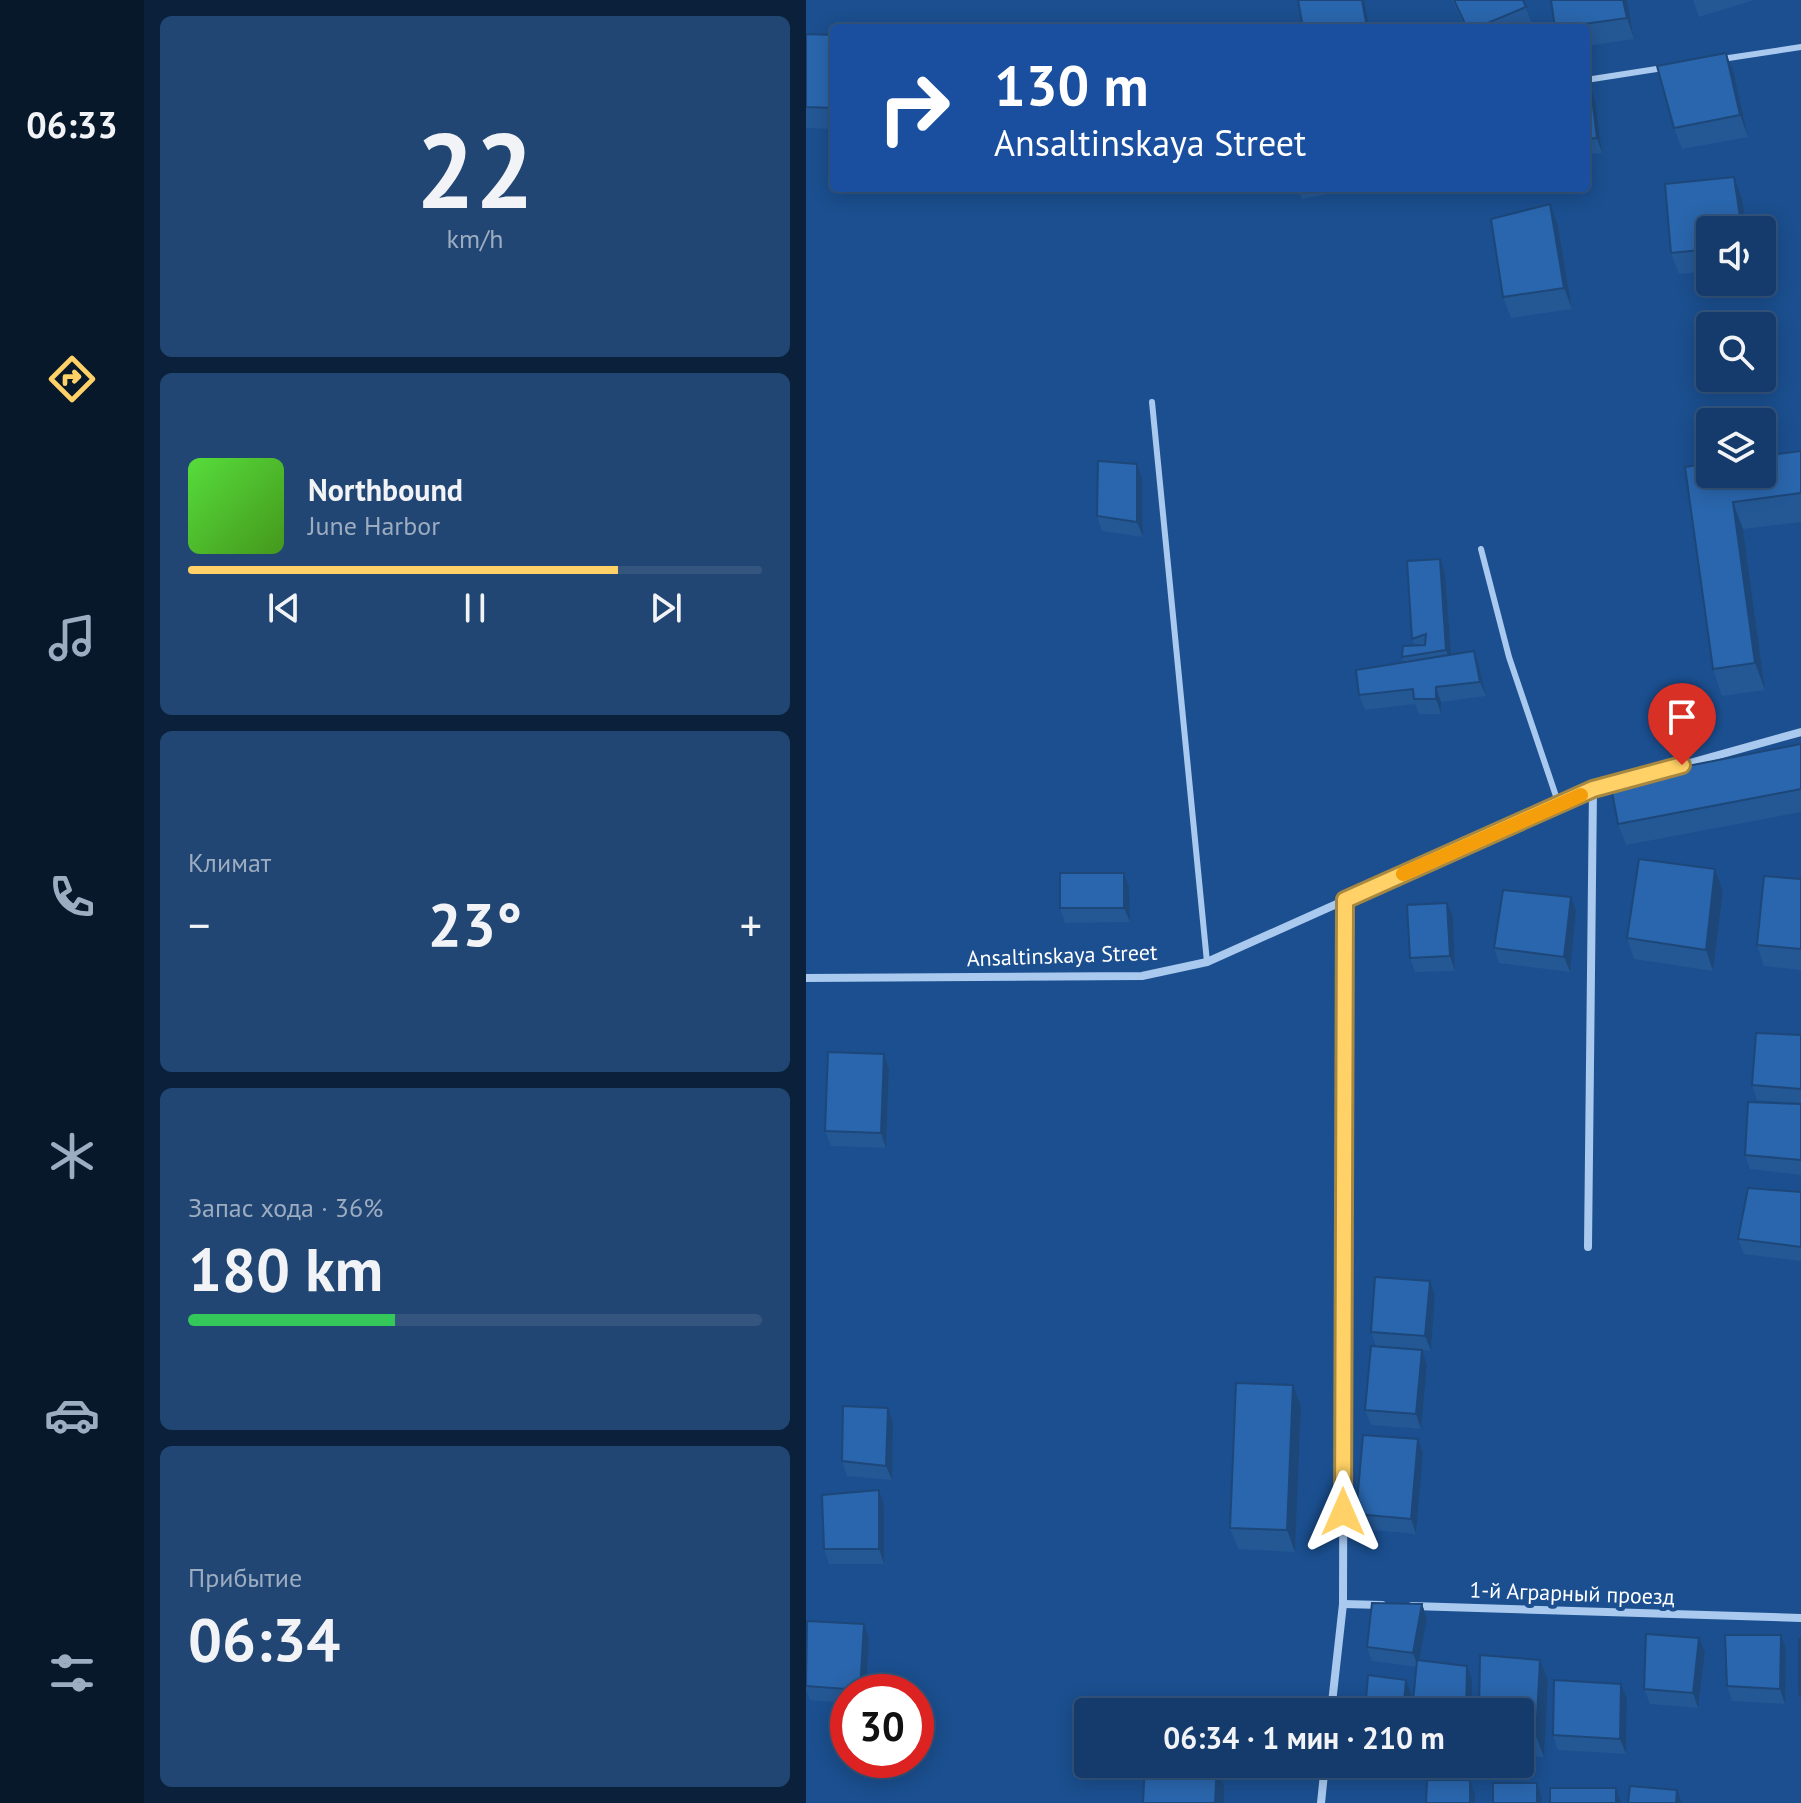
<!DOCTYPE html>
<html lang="ru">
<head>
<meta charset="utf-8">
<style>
	body { margin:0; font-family:"PT Sans",sans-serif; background:#214673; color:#f1f3f6; height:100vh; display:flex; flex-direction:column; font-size:30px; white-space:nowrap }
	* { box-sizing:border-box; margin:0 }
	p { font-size:26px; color:#9dadc1 }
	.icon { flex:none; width:44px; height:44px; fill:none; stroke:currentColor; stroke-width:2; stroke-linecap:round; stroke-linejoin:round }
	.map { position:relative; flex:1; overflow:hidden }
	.sheet { display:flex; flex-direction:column; gap:16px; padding:16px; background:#0b203b; width:662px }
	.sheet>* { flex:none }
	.guide { position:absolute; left:24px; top:24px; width:760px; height:168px; border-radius:8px; box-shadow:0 4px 20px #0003,0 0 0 2px #33557e; background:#1a4fa0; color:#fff; overflow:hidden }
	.buttons { position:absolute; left:890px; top:216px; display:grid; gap:16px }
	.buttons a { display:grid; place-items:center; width:80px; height:80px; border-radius:8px; background:#143b6b; box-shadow:0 4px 20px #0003,0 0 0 2px #33557e; font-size:40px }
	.speed { position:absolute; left:24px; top:1674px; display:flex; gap:16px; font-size:40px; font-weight:700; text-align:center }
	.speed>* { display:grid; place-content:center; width:104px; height:104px; border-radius:50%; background:#143b6b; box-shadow:0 4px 20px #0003,0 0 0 2px #33557e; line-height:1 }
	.speed .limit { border:12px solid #d22; background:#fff; color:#111 }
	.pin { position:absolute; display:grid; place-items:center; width:68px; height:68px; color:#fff; margin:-82px -34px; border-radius:50% 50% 50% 0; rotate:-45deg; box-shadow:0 0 8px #0007 }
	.pin .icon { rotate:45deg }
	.me { position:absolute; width:88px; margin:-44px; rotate:0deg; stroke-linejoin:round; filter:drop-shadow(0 0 6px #0008) }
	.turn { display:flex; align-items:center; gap:28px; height:168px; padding:0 32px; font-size:36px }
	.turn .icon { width:104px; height:104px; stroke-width:2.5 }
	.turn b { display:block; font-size:56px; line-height:68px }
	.big { font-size:60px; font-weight:800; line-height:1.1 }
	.sheet .widget { flex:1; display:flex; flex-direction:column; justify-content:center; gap:12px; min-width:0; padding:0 28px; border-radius:12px; background:#214673 }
	.sheet .dial { align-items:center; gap:0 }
	.dial b { font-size:104px; line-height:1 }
	.song { display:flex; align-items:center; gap:24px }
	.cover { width:96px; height:96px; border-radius:12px; background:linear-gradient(135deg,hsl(110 70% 55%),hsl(100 70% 35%)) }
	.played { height:8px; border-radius:4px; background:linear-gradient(90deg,#ffd166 75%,#33557e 75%) }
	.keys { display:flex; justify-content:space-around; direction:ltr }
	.heat { display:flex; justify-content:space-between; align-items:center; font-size:44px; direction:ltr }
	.charge { height:12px; border-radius:6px; background:linear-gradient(90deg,#34c759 36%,#33557e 0) }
	.trip { position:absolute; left:268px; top:1698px; width:460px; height:80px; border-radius:8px; background:#143b6b; box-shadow:0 4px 20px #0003,0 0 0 2px #33557e; font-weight:800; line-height:80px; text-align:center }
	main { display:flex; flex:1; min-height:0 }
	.tabs { display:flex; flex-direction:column; width:144px; justify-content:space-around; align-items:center; background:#08182b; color:#9dadc1 }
	.tabs .icon { width:56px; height:56px }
	.tabs .active { color:#ffd166 }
	.tabs b { font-size:36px; color:#f1f3f6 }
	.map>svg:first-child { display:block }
</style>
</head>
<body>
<main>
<nav class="tabs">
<b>06:33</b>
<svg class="icon active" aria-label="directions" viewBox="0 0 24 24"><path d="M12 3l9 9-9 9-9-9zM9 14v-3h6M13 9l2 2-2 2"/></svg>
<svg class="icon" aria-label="music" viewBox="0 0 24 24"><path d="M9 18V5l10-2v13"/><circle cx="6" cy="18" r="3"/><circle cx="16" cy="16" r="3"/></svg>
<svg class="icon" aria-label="phone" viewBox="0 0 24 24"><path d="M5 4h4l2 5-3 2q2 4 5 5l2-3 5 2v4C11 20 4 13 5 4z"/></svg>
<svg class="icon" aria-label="climate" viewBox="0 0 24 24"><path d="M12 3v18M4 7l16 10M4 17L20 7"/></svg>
<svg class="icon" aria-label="car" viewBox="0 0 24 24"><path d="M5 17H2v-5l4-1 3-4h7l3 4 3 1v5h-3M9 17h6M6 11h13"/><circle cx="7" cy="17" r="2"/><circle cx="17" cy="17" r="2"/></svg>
<svg class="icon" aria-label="filters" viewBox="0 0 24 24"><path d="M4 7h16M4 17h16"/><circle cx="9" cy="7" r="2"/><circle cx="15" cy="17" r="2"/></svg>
</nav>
<section class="sheet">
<div class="widget dial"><b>22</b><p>km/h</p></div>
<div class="widget">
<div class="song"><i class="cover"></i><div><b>Northbound</b><p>June Harbor</p></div></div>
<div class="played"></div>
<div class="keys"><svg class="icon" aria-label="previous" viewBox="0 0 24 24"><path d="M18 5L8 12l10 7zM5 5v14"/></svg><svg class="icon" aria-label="pause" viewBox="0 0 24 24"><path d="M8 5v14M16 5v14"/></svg><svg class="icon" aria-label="next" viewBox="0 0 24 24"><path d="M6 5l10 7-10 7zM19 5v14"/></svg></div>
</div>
<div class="widget"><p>Климат</p>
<div class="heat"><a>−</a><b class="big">23°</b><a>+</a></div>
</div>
<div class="widget"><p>Запас хода · 36%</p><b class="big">180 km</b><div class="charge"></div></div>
<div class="widget"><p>Прибытие</p><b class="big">06:34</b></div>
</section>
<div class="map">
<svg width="995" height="1803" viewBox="0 0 995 1803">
	<rect width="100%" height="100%" fill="#1b4f8f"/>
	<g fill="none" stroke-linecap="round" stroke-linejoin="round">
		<g stroke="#a9c9ee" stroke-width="6">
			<path d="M916 59 995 47"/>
			<path d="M780 80 857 68"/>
			<path d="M346 402 401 962"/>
			<path d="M675 549 703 657 753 805"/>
		</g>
		<g stroke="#a9c9ee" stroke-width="8">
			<path d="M841 775 995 732"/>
			<path d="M0 978 336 976 401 962 787 789 812 783"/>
			<path d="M782 1247 787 789"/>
			<path d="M537 1604 576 1605"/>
			<path d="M606 1606 995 1618"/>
			<path d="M525 1712 537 1604 539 900"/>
			<path d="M515 1803 519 1764"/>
		</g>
	</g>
	<g fill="#245895">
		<path d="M646 0H717L725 22 711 28H659Z"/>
		<path d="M745 0H821L828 39 780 46V28H749Z"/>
		<path d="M887 0H948L893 17Z"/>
		<path d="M0 34 28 35V129L0 128Z"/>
		<path d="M928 74 942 137 876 149 868 128Z"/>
		<path d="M780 91 790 105 796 153 780 154Z"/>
		<path d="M928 177 936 198 941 230H904V271L873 274 865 253Z"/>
		<path d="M492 188H552L496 199Z"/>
		<path d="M752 226 766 309 705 318 697 297Z"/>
		<path d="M995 451V522L937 529 959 690 916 696 907 669 879 467Z"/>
		<path d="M336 479 337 537 296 531 291 516Z"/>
		<path d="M639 573 645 655 673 666 680 696 635 702V714H613L609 704 559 710 553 695 598 663 596 657 609 645 606 639Z"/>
		<path d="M995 744V812L820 845 812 824Z"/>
		<path d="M909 869 917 891 907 971 828 959 821 938Z"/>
		<path d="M995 879V970L958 966 951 945Z"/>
		<path d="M323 887 324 922 259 923 254 908Z"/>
		<path d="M765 897 770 911 764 972 693 963 688 948Z"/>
		<path d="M647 917 649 971 609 972 604 958Z"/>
		<path d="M995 1035V1103L951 1100 946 1085Z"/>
		<path d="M78 1054 83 1069 80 1148 25 1146 19 1131Z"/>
		<path d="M995 1104V1175L944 1169 939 1155Z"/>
		<path d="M995 1192V1261L938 1254 932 1239Z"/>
		<path d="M624 1281 629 1295 625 1351 616 1350 621 1365 615 1429 565 1425 559 1410 570 1346 565 1332Z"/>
		<path d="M487 1385 495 1407 489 1552 432 1549 424 1528Z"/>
		<path d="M82 1408 87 1423 86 1480 41 1476 36 1461Z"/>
		<path d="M612 1439 617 1453 610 1534 556 1529 550 1514Z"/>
		<path d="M73 1490 78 1505V1564H23L18 1549Z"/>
		<path d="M616 1604 621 1619 613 1661 666 1680V1712H606L611 1667 566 1661 561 1647Z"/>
		<path d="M58 1624 63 1639 60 1692H42V1703L4 1700 0 1689V1645Z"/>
		<path d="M975 1635 980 1649 979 1704 926 1701 921 1686Z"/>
		<path d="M899 1652 892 1708 844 1704 838 1689Z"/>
		<path d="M742 1681 738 1757 714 1756V1712Z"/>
		<path d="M815 1684 821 1699 820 1754 752 1750 747 1735Z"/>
	</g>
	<g fill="#1d4779">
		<path d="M556 0H558L559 4 563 28H561Z"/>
		<path d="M817 0H821L828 39 821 18Z"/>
		<path d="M920 53 928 74 942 137 934 115Z"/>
		<path d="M785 90 790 105 796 153 791 138Z"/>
		<path d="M928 177 936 198 941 230H936Z"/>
		<path d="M744 204 752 226 766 309 758 288Z"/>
		<path d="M331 464 336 479 337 537 331 522Z"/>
		<path d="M927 502 937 529 959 690 949 663Z"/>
		<path d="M634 559 639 573 646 665 640 650Z"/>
		<path d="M668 651 673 666 680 696 674 682Z"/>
		<path d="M630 687 635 702V714L630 699Z"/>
		<path d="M909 869 917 891 907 971 900 950Z"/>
		<path d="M318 873 323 887 324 922 318 908Z"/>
		<path d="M765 897 770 911 764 972 758 957Z"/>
		<path d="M641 903 647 917 649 971 644 956Z"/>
		<path d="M78 1054 83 1069 80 1148 75 1133Z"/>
		<path d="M624 1281 629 1295 625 1351 619 1336Z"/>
		<path d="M616 1350 621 1365 615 1429 610 1414Z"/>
		<path d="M487 1385 495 1407 489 1552 481 1530Z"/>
		<path d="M82 1408 87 1423 86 1480 80 1466Z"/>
		<path d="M612 1439 617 1453 610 1534 605 1519Z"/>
		<path d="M73 1490 78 1505V1564L73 1549Z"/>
		<path d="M616 1604 621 1619 612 1667 607 1653Z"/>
		<path d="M58 1624 63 1639 60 1692H54Z"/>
		<path d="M975 1635 980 1649 979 1704 974 1689Z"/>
		<path d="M893 1638 899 1652 892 1708 887 1693Z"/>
		<path d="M734 1660 742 1681 738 1757 730 1736Z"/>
		<path d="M661 1666 666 1680V1712H660Z"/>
		<path d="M600 1680 605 1694 604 1712H597Z"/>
		<path d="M815 1684 821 1699 820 1754 814 1739Z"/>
		<path d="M411 1765 418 1786V1803H409Z"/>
		<path d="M664 1780 669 1795V1803H664Z"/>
		<path d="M731 1783 736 1798V1803H731Z"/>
		<path d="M810 1788 815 1803H810Z"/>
		<path d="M871 1790 876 1803H870Z"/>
	</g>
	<g fill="#2a66ad" stroke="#1d4779" stroke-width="2">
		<path d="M492 0H556L561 28H497Z"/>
		<path d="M648 0H717L720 7 670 28H661Z"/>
		<path d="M745 0H817L821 18 749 28Z"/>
		<path d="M0 34 28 35V108L0 107Z"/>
		<path d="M920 53 934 115 868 128 851 66Z"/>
		<path d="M785 90 791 138 780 139V91Z"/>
		<path d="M928 177 936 230H904V249L865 253 859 184Z"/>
		<path d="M744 204 758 288 697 297 685 219Z"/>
		<path d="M995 451V493L927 502 949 663 907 669 879 467 904 463V474H956V456Z"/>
		<path d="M292 461 331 464V522L291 516Z"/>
		<path d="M634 559 640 650 596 657 597 646 619 645 620 634 606 639 601 561Z"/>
		<path d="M668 651 674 682 630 687V699H608L607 689 553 695 550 670Z"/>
		<path d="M995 744V789L812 824 804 781Z"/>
		<path d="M833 859 909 869 900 950 821 938Z"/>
		<rect x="254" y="873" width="64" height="35"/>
		<path d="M958 876 995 879V949L951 945Z"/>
		<path d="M697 890 765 897 758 957 688 948Z"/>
		<path d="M641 903 644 956 604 958 601 905Z"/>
		<path d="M950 1033 995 1035V1089L946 1085Z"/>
		<path d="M22 1052 78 1054 75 1133 19 1131Z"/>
		<path d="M942 1102 995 1104V1160L939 1155Z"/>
		<path d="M942 1188 995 1192V1247L932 1239Z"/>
		<path d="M569 1277 624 1281 619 1336 565 1332Z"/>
		<path d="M565 1346 616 1350 610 1414 559 1410Z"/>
		<path d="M430 1383 487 1385 481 1530 424 1528Z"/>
		<path d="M37 1406 82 1408 80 1466 36 1461Z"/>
		<path d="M557 1435 612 1439 605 1519 550 1514Z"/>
		<path d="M73 1490V1549H18L16 1495Z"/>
		<path d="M566 1603 616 1604 607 1653 561 1647Z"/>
		<path d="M1 1621 58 1624 54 1690 0 1686Z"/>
		<path d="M840 1634 893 1638 887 1693 838 1689Z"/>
		<path d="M919 1635H975L974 1689 921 1686Z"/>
		<path d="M993 1639H995V1696L993 1695Z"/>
		<path d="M674 1655 734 1660 730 1736 714 1735V1712H673Z"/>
		<path d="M611 1660 661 1666 660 1712H606Z"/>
		<path d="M562 1675 600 1680 597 1712H559Z"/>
		<path d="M748 1680 815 1684 814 1739 747 1735Z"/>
		<path d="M339 1764 411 1765 409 1803H337Z"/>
		<path d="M621 1780H664V1803H620Z"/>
		<rect x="687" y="1783" width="44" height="20"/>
		<path d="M824 1786 871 1790 870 1803H822Z"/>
		<rect x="744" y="1788" width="66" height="15"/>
	</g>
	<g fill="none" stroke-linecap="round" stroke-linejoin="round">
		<defs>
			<path id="route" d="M537 1512 539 900 787 789 876 765"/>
		</defs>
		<use href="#route" stroke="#a68842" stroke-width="20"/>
		<use href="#route" stroke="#ffd166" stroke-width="14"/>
		<path stroke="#f59e0b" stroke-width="14" d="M597 874 775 795"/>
	</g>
	<g text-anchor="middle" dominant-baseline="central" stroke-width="8" stroke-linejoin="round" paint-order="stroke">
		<g font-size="22" fill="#fff" stroke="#1b4f8f">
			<text transform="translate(256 955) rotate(-2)">Ansaltinskaya Street</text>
			<text transform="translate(766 1593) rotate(2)">1-й Аграрный проезд</text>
		</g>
	</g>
</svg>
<div class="buttons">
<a><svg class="icon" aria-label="sound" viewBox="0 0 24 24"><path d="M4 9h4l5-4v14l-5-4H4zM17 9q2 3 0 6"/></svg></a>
<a><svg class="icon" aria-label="search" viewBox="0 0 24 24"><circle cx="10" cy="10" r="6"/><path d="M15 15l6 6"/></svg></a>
<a><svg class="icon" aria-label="layers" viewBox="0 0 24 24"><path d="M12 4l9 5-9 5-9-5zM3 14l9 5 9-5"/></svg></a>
</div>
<div class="speed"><div class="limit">30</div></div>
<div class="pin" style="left:876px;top:765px;background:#d93025"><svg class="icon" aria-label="arrive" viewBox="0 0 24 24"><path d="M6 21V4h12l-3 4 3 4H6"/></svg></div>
<svg class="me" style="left:537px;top:1512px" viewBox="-20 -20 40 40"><path d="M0-17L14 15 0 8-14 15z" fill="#ffd166" stroke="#fff" stroke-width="4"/></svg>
<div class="trip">06:34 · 1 мин · 210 m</div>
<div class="guide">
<div class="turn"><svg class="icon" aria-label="right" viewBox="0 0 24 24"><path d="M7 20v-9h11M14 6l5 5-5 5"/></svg><div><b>130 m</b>Ansaltinskaya Street</div></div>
</div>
</div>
</main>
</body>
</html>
